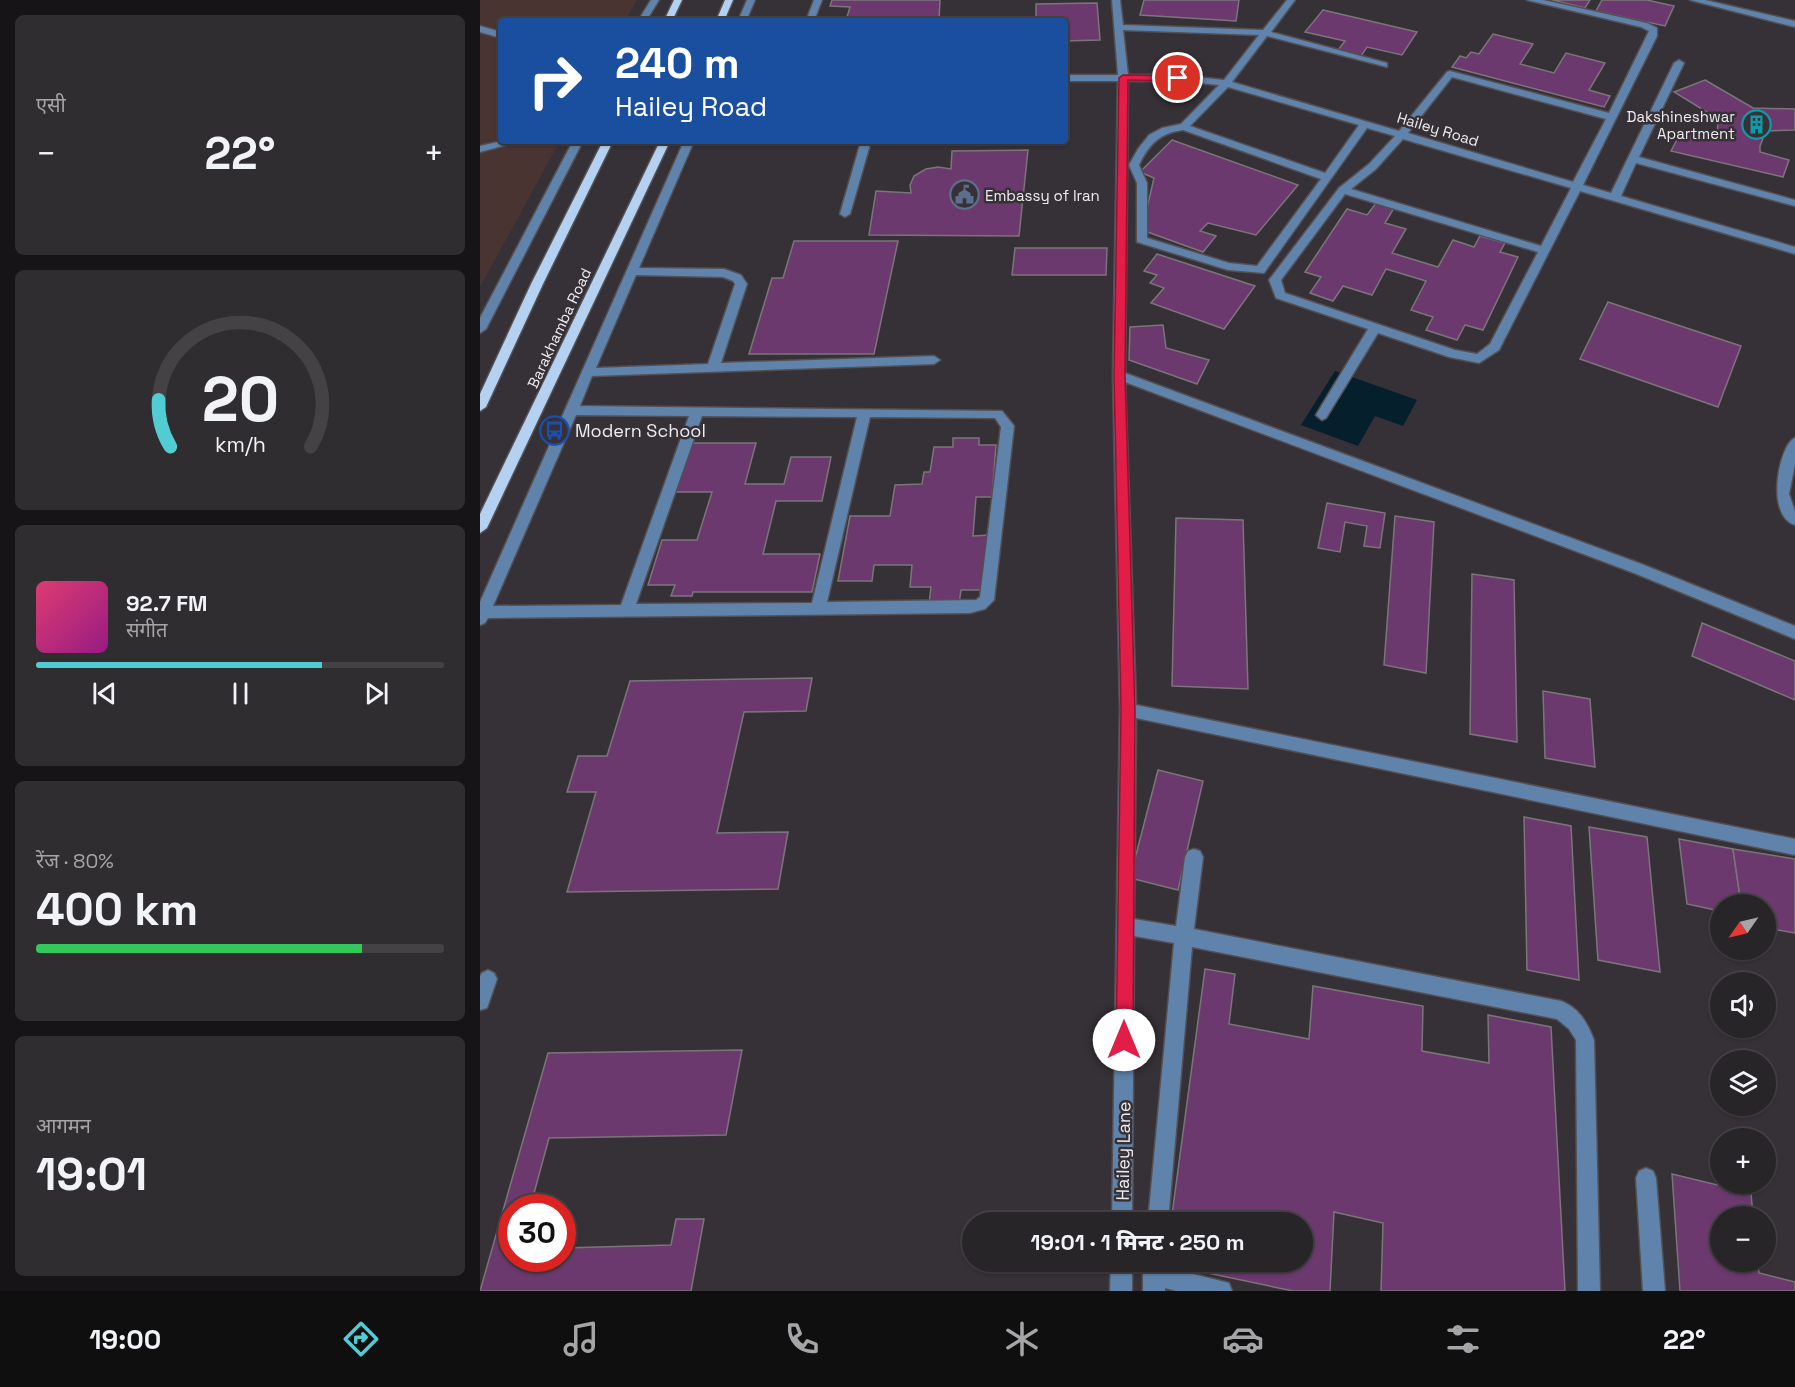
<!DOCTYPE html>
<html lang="hi">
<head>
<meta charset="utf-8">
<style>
	body { margin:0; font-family:"Space Grotesk","Noto Sans Devanagari",sans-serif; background:#302d30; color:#f1f3f6; height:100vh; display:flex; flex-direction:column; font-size:22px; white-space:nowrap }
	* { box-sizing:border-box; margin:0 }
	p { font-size:20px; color:#a5a5a8 }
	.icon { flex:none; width:33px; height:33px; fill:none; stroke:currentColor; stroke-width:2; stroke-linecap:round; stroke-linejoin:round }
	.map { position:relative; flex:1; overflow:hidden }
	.sheet { display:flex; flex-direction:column; gap:15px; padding:15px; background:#161416; width:480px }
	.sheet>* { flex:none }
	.banner { position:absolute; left:18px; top:18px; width:570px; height:126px; border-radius:6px; box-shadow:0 2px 4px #0004,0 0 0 2px #444245; background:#1a4fa0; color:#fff; overflow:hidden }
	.needle { width:39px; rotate:236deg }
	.tools { position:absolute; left:1230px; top:894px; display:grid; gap:12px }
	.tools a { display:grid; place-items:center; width:66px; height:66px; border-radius:50%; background:#282528; box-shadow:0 2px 4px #0004,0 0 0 2px #444245; font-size:30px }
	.speed { position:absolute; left:18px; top:1194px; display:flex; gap:12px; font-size:30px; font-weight:700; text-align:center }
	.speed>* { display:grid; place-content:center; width:78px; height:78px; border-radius:50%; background:#282528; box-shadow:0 2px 4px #0004,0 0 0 2px #444245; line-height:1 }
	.speed .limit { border:9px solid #d22; background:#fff; color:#111 }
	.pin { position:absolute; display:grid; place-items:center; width:51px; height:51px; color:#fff; margin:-26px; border:3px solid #fff; border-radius:50%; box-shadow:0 2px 6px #0007 }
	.me { position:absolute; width:66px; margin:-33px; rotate:0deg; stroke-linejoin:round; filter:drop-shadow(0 0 4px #0008) }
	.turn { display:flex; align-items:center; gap:21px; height:126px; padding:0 18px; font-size:27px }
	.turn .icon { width:78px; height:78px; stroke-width:2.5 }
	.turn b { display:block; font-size:42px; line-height:51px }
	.big { font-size:45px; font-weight:800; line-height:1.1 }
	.sheet .widget { flex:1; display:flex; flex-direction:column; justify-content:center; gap:9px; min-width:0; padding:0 21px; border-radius:9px; background:#302d30 }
	.sheet .dial { align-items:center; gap:0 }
	.dial svg { height:156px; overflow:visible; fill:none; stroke:#444245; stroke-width:7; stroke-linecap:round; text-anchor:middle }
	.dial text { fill:#f1f3f6; stroke:none }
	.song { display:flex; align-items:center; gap:18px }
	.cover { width:72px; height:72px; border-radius:9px; background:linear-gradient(135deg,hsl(340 70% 55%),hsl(310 70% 35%)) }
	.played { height:6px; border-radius:3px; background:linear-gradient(90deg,#51ccd2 70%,#444245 70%) }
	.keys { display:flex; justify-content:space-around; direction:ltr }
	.heat { display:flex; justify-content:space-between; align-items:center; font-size:33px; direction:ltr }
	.charge { height:9px; border-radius:4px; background:linear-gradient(90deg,#34c759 80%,#444245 0) }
	.trip { position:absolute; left:482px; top:1212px; width:351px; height:60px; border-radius:30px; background:#282528; box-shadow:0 2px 4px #0004,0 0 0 2px #444245; font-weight:800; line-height:60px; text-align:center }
	.dock { display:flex; height:96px; justify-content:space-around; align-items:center; background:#100f10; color:#a5a5a8 }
	.dock .icon { width:42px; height:42px }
	.dock .current { color:#51ccd2 }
	.dock b { font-size:27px; color:#f1f3f6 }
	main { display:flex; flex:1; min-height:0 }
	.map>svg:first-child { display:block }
</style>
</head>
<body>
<main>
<section class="sheet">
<div class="widget"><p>एसी</p>
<div class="heat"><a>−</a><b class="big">22°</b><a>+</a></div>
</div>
<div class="widget dial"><svg viewBox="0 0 100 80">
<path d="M14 69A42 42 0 1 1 86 69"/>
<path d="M14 69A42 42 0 0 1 8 45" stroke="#51ccd2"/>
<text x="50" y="56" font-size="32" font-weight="700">20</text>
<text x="50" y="72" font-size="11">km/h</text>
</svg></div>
<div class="widget">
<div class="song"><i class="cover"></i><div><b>92.7 FM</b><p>संगीत</p></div></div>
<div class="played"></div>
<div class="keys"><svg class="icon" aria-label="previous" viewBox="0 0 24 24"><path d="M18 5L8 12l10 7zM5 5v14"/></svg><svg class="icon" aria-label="pause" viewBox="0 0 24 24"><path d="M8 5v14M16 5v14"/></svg><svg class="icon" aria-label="next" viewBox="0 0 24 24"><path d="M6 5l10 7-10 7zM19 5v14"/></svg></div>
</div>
<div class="widget"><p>रेंज · 80%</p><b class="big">400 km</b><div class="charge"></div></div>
<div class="widget"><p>आगमन</p><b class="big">19:01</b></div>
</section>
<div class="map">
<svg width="1315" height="1291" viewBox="0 0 1315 1291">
	<rect width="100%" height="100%" fill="#363136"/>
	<path fill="#493432" d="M0 0H157L145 21H21V141H80L0 287Z"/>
	<path fill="#051f2c" d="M855 371 937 400 923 426 895 416 878 446 821 425Z"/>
	<g fill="#6b396d" stroke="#7b757b" stroke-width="1.5">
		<path d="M352 0H460L459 21H360L367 17 370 7 350 6Z"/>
		<path d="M664 0H759L756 21 660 15Z"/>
		<path d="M1072 0H1110L1105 8Z"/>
		<path d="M1122 0H1167L1194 6 1185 26 1116 11Z"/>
		<path d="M617 3 620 40 585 41V21H556V4Z"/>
		<path d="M843 10 937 32 922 55 887 47 881 56 858 50 865 41 825 32Z"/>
		<path d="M1013 34 1053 44 1040 64 1074 73 1086 53 1125 63 1109 90 1130 96 1124 107 972 67 980 56 986 58 991 52 999 54Z"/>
		<path d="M1225 80 1273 108 1315 109V130L1286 131 1280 146V152L1309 160 1303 177 1191 151 1202 130 1237 139 1238 119 1194 92Z"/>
		<path d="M692 140 818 185 776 235 728 223 720 231 736 236 723 252 662 230 674 178 660 172Z"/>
		<path d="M548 150 539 236 389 235 396 191 431 193 430 185 434 176 446 169 458 167 471 169 472 151Z"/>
		<path d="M896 203 914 208 905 223 926 229 912 253 958 267 973 240 994 247 1000 236 1025 243 1020 252 1038 257 1003 330 985 325 977 340 946 330 953 317 931 310 946 281 906 269 892 295 863 286 853 301 830 293 841 277 825 272 867 209 887 215Z"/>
		<path d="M314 241H418L394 354H269L292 278H303Z"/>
		<path d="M535 248H627L626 275H532Z"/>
		<path d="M677 254 775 286 744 329 671 303 684 288 670 283 677 275 664 271Z"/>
		<path d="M1128 302 1261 346 1238 407 1100 359Z"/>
		<path d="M683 325 686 348 729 360 717 384 649 360 650 327Z"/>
		<path d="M473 438H499V445H516L512 497H496L493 536 509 535 505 590H481L479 604H449L451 587H430L432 565H394L392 581H358L370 516H410L415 485 442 484 444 472H450L454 447H473Z"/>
		<path d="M211 443H276L265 484H304L311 457H351L342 501H296L283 554H340L332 592H213L212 596H191L195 585H168L182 540H217L232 492H195Z"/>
		<path d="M847 503 905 513 900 548 884 546 887 526 865 522 860 552 838 548Z"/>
		<path d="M915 516 954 522 946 673 904 665Z"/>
		<path d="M696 518 763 520 768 689 692 686Z"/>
		<path d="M992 574 1034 580 1037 742 990 734Z"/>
		<path d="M1222 623 1315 661V700L1212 656Z"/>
		<path d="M332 678 326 711 264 712 237 833 308 832 298 889 87 892 116 792H87L98 756H127L150 681Z"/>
		<path d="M1063 691 1110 699 1115 767 1065 758Z"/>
		<path d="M678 770 723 781 698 890 650 878Z"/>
		<path d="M1044 817 1091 826 1099 980 1047 970Z"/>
		<path d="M1109 827 1167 837 1180 972 1118 960Z"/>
		<path d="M1199 839 1253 849 1261 904H1240V911L1207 904Z"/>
		<path d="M1253 849 1315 859V933L1286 928V904H1261Z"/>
		<path d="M725 969 755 974 749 1024 829 1039 833 986 943 1006 942 1051 1009 1063 1008 1015 1071 1027 1085 1291H901L903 1223 854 1212 850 1291H813L685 1264 686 1262H822V1222H691Z"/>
		<path d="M262 1050 246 1135 69 1138 50 1208H32V1258H82V1248L191 1245 196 1219H224L211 1291H0L68 1053Z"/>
		<path d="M1192 1174 1271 1193 1273 1216H1240V1262H1278L1279 1273 1315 1282V1291H1200Z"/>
	</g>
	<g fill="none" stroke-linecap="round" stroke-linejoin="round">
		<defs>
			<g id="minor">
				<path d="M171 0H179L166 21H158Z"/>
				<path d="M267 0H275L266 21H258Z"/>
				<path d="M334 0H342L334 21H326Z"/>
				<path d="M632 0H640L643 25 783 30 807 0H815L791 32 907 63V67L787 36 752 82 919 131 967 72 970 71 1129 113 1169 31 1161 27 1047 0H1063L1167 23 1177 28V36L1103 185 1131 193 1194 63 1199 60 1204 63 1159 157 1315 200V206L1156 163 1141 196 1315 247V254L1100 191 1019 350 999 363 969 357 898 333 846 418 842 420 836 415 888 329 796 298 789 280 859 188 889 164 915 136 887 128 784 273 748 270 657 242V183L649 165 658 149 669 135 682 128 701 124 739 85 698 81H648L645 373 1164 565 1315 626V639L1154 573 645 382 656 705 1315 839V855L656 718 654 919 696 926 705 857 708 851 714 849 720 851 723 857 714 929 1081 1001C1099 1008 1107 1022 1114 1040L1120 1291H1098L1096 1040 1089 1029 1077 1019 712 947 688 1222H668L694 943 654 936 652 1222H632L640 710 633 375 638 81H585V75H638ZM643 30 779 35 744 80 698 75H648ZM972 77 1126 119 1093 182 928 133ZM748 87 879 125 845 173 710 126ZM703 130 841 179 777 266 749 263 667 238V183L659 165C669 144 680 133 703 130ZM923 139 1091 188 1061 246 871 189 896 169ZM865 194 1058 252 1010 344 997 354 975 350 805 293 801 280Z"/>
				<path d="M1210 0H1225L1315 21V27Z"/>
				<path d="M0 26 21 32V38L0 32Z"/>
				<path d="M22 141H41L0 152V146Z"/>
				<path d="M93 141H103L6 329 0 333V318Z"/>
				<path d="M204 141H214L159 268 244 269 261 275 267 284 241 363 454 356 460 360 454 364 112 376 100 406 522 411 534 426 514 600 505 609 490 613 8 618 5 623 0 625V602ZM156 275 243 277 253 281 255 284 228 364 116 368ZM96 415 209 416 141 605 13 606ZM222 416 377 417 332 603 156 604ZM390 417 515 418 521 427 500 597 496 600 347 602Z"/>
				<path d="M381 141H391L370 214 365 217 360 214Z"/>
				<path d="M1315 438V464L1309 494 1315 511V525C1284 515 1300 443 1315 438Z"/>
				<path d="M8 970 14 973 17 979 7 1008 0 1010V976L2 973Z"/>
				<path d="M1166 1168 1173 1171 1176 1178 1185 1291H1163L1156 1178 1159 1171Z"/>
				<path d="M631 1262H652V1291H630Z"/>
				<path d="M663 1262H684L685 1267 749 1283 752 1291H696L685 1288V1291H663Z"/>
			</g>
			<g id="major">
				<path d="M194 0H202L192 21H184Z"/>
				<path d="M245 0H253L244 21H236Z"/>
				<path d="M123 141H133L63 284 6 407 0 411V394L51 284Z"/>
				<path d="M180 141H190L7 528 0 533V514Z"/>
			</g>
		</defs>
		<use href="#minor" stroke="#534f53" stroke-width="3"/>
		<use href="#major" stroke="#534f53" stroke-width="3"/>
		<use href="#minor" fill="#5f83ab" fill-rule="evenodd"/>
		<use href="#major" fill="#b4d1f1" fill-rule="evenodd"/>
	</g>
	<path fill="#e11d48" stroke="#92132f" stroke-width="1.5" d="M643 75 698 76 702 78 698 81 648 80 645 375 655 710 653 1040 650 1046 644 1049 638 1046 636 1040 641 710 634 375 639 78Z"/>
	<defs>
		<symbol id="building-ring" viewBox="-11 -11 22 22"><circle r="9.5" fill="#363136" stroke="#0f9aa8" stroke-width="1.5"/><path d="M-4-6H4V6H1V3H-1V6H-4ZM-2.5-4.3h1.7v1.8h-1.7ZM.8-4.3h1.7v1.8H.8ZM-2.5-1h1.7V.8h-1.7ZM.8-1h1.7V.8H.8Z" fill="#0f9aa8"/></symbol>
		<symbol id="civic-ring" viewBox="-11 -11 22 22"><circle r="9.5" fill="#363136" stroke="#5c6f8a" stroke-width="1.5"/><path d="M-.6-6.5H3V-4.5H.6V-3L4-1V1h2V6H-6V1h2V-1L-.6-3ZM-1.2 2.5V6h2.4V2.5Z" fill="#5c6f8a"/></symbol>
		<symbol id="bus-ring" viewBox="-11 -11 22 22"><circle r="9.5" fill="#363136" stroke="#1a4fb4" stroke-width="1.5"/><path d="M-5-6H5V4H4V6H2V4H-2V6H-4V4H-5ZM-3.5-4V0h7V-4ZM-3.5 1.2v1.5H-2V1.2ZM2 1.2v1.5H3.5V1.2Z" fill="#1a4fb4"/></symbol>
	</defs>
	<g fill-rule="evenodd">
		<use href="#building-ring" x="1260" y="108" width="33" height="33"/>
		<use href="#civic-ring" x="468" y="178" width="33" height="33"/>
		<use href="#bus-ring" x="58" y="414" width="33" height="33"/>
	</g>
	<g text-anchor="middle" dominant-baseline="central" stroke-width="5" stroke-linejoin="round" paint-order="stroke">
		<g font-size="15" fill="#eeebee" stroke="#363136" text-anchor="end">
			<text x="1255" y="116">Dakshineshwar<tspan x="1255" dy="17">Apartment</tspan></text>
			<text x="505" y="195" text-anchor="start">Embassy of Iran</text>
		</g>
		<g font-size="15" fill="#eeebee" stroke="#363136">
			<text transform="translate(958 129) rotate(17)">Hailey Road</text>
			<text transform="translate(79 328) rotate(-65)">Barakhamba Road</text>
		</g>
		<g font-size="18" fill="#eeebee" stroke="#363136" text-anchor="start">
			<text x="95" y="430">Modern School</text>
		</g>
		<g font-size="18" fill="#eeebee" stroke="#363136">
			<text transform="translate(643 1151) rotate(-89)">Hailey Lane</text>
		</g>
	</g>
</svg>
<div class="tools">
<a><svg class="needle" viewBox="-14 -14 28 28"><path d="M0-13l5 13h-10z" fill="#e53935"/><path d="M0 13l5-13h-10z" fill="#a5a5a8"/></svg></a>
<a><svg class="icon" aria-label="sound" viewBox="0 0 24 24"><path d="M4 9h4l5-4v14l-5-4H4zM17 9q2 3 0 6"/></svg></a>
<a><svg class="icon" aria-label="layers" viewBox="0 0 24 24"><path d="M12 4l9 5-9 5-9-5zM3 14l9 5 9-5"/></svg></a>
<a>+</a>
<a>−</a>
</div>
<div class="speed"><div class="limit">30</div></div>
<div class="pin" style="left:698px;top:78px;background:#d93025"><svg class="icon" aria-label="arrive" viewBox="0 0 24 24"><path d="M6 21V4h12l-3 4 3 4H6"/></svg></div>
<svg class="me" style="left:644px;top:1040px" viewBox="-20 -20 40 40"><circle r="19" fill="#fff"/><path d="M0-13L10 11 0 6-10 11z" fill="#e11d48"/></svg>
<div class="trip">19:01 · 1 मिनट · 250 m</div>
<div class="banner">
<div class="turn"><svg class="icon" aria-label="right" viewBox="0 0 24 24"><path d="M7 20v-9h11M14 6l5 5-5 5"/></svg><div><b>240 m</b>Hailey Road</div></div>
</div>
</div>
</main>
<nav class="dock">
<b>19:00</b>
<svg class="icon current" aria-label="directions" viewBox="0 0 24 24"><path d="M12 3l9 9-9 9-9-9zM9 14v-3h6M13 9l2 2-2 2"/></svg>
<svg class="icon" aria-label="music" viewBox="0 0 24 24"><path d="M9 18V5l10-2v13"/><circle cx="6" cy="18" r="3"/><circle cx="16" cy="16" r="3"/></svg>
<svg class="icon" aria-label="phone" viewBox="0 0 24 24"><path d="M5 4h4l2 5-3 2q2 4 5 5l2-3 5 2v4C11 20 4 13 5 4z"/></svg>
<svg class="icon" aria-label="climate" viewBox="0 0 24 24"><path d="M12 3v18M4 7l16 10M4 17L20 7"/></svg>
<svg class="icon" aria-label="car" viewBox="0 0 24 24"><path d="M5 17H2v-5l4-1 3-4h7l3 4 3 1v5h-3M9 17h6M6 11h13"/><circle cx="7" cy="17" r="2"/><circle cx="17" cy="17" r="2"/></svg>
<svg class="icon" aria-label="filters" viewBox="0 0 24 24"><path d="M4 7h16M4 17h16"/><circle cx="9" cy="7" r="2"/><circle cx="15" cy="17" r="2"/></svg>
<b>22°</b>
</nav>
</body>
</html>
